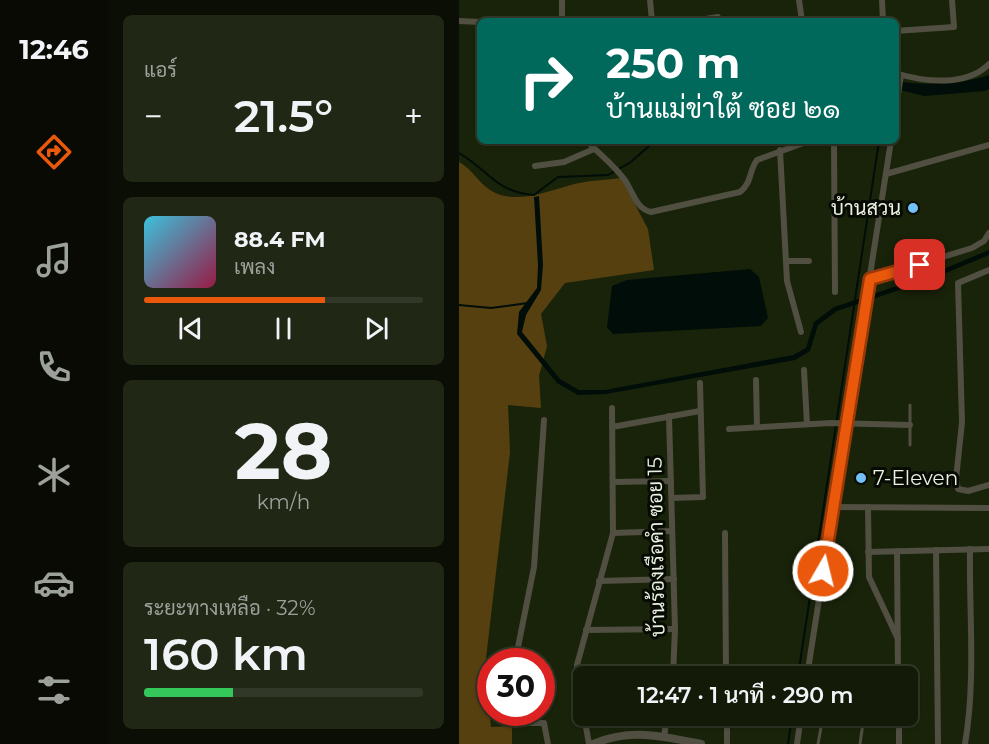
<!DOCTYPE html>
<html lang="th">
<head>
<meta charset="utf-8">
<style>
	body { margin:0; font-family:Montserrat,Sarabun,sans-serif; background:#202715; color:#f1f3f6; height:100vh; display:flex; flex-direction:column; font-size:22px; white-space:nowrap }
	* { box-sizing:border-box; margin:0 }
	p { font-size:20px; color:#9da19b }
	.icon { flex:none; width:33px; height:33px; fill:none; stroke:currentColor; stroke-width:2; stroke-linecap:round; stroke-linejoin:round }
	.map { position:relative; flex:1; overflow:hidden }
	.panel { display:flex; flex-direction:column; gap:15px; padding:15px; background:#0a0e04; width:351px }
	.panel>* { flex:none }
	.top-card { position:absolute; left:18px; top:18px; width:422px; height:126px; border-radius:9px; box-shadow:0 2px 4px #0004,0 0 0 2px #323828; background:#00695c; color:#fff; overflow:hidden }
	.speed { position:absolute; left:18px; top:648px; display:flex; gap:12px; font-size:30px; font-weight:700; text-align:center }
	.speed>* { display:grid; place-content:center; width:78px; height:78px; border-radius:50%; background:#131a07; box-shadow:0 2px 4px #0004,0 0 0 2px #323828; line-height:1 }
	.speed .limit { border:9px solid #d22; background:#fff; color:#111 }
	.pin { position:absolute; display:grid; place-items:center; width:51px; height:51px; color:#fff; margin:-26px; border-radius:12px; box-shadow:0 3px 9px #0006 }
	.me { position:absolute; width:66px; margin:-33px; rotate:8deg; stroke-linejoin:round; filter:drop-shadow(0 0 4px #0008) }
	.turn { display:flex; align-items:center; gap:21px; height:126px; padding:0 30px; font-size:27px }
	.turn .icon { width:78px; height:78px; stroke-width:2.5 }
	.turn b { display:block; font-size:42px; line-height:51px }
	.big { font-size:45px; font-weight:600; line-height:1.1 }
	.panel .card { flex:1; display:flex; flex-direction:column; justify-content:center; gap:9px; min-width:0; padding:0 21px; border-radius:9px; background:#202715 }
	.panel .dial { align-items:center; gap:0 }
	.dial b { font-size:78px; line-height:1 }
	.song { display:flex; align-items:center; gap:18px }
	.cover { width:72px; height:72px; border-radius:9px; background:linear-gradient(135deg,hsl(190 70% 55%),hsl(340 70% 35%)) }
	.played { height:6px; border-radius:3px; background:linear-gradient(90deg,#ea580c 65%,#323828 65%) }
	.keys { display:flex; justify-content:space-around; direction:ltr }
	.heat { display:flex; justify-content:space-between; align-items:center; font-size:33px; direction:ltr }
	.charge { height:9px; border-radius:4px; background:linear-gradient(90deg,#34c759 32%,#323828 0) }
	.trip { position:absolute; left:114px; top:666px; width:345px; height:60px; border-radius:9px; background:#131a07; box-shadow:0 2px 4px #0004,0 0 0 2px #323828; font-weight:600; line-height:60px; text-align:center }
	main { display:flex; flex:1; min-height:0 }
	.tab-bar { display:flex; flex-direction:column; width:108px; justify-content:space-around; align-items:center; background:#080a03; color:#9da19b }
	.tab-bar .icon { width:42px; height:42px }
	.tab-bar .current { color:#ea580c }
	.tab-bar b { font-size:27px; color:#f1f3f6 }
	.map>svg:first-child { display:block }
</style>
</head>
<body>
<main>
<nav class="tab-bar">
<b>12:46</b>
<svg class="icon current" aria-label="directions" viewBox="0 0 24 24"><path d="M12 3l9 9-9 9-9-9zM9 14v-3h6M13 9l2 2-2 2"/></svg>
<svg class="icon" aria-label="music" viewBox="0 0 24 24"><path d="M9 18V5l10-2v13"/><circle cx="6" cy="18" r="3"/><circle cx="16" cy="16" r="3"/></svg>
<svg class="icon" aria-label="phone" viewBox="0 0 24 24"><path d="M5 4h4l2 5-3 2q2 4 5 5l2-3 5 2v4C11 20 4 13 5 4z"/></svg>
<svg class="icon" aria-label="climate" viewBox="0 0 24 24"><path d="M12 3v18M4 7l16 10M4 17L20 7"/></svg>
<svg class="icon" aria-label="car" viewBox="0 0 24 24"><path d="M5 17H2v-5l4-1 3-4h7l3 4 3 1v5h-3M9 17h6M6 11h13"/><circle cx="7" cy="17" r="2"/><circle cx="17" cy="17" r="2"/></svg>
<svg class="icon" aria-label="filters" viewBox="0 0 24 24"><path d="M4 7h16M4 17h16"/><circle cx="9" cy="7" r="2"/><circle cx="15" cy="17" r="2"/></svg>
</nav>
<section class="panel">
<div class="card"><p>แอร์</p>
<div class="heat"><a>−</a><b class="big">21.5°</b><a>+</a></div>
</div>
<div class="card">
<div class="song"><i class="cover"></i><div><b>88.4 FM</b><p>เพลง</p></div></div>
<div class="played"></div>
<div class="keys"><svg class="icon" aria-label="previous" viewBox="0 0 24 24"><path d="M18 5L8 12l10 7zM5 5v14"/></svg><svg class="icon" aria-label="pause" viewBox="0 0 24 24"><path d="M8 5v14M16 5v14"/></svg><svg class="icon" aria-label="next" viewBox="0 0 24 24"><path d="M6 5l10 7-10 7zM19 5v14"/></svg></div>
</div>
<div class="card dial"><b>28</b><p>km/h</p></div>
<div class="card"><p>ระยะทางเหลือ · 32%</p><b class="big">160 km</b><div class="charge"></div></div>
</section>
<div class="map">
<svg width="530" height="744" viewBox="0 0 530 744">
	<rect width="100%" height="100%" fill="#192309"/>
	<path fill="#574010" d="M0 162C13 169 19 182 31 190 57 207 93 189 120 183 134 180 148 180 162 178L189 229 195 270 106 283 82 314 88 346 80 376 82 408 49 405 51 452 26 667 32 727 53 726V744H0Z"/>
	<g fill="#010d08">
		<path d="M530 75V89L526 91 465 96 437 89V81C467 86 500 85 530 75Z"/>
		<path d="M80 196 84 265 82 290 67 315 63 332 101 379 120 390H146L334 355 347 348 355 322 375 307 468 276 530 250V255L470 280 378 311 359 325 351 351 336 360 147 394 119 395 98 383 58 334 60 312 78 288 79 265 75 197Z"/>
		<path d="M291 269 300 277 309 318 302 326 154 334 148 327 153 286 168 280Z"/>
	</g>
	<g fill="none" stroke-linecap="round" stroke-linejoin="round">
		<g stroke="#010d08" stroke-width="2">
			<path d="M0 153C30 170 36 192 75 195L99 177 149 175 172 162 191 145 206 141"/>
			<path d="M0 305 32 308 69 303"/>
			<path d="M339 676 420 141"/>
			<path d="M329 744 333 716"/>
		</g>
		<g stroke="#504f42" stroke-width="3">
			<path d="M451 445V405"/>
			<path d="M359 744 364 716"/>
			<path d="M401 744 405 716"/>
		</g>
		<g stroke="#504f42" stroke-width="6">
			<path d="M103 0V21"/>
			<path d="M191 0 193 21"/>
			<path d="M340 0 343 21"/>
			<path d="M423 0 424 21"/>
			<path d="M0 21 21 22"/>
			<path d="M234 21 259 17"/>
			<path d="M436 31 495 27 493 0"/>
			<path d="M436 73C465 82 507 87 530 64"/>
			<path d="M436 114 442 75"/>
			<path d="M128 141C140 154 154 164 165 179 174 191 176 208 192 212L281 192C293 183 290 170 298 160L350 141"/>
			<path d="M375 141 376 292"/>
			<path d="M321 150 328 281 342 332"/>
			<path d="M76 166 105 162 135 149"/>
			<path d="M427 174 530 145"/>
			<path d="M327 261H350"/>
			<path d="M530 270 499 283 503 422 497 479 499 489 509 491 530 485"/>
			<path d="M412 279 513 248 525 241 530 233"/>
			<path d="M345 370 348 424"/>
			<path d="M297 380 298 427"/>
			<path d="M210 416 216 629 214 676"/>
			<path d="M153 427 241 411"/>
			<path d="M270 429 372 423 451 425"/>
			<path d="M154 482 212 481"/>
			<path d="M213 498 244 497 241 383"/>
			<path d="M373 507 530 508"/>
			<path d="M409 507 410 577 439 639"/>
			<path d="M154 533 213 531"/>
			<path d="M266 533 267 676"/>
			<path d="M477 550 479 744"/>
			<path d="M438 551 439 676"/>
			<path d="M409 552 530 549"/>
			<path d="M140 581 215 579"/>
			<path d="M127 630 216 629"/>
			<path d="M56 662 75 567 85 420"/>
			<path d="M132 676 215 675"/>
			<path d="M348 676 432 141"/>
			<path d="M124 711 118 665 154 533 153 408"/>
			<path d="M59 712 60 723H85L89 744"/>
			<path d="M125 716 130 744"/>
			<path d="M268 716V744"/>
			<path d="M440 716V744"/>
			<path d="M205 737 208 716"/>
			<path d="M338 744 342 716"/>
			<path d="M506 744C517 680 510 614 511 549"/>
		</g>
		<path stroke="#504f42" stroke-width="8" d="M134 744C171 728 204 736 242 744"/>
	</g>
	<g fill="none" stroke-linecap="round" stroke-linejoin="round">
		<defs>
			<path id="route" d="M364 571 411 279 461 265"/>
		</defs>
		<use href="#route" stroke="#983908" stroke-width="15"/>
		<use href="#route" stroke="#ea580c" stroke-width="10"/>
	</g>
	<g fill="#73c1f6" stroke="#070b03" stroke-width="2">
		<circle cx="454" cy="208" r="6"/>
		<circle cx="402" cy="478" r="6"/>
	</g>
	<g text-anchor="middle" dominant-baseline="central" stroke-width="6" stroke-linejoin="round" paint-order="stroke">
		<g font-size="20" fill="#eaf1e1" stroke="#070b03" text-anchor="end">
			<text x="442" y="208">บ้านสวน</text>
			<text x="414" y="478" text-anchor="start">7-Eleven</text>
		</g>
		<g font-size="20" fill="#eaf1e1" stroke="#070b03">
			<text transform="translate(197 547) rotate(-91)">บ้านร้องเรือคำ ซอย 15</text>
		</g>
	</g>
</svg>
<div class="speed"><div class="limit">30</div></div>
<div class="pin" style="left:461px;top:265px;background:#d93025"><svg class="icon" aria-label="arrive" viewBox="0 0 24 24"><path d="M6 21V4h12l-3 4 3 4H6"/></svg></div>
<svg class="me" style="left:364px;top:571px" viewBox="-20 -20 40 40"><circle r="17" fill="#ea580c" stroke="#fff" stroke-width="3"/><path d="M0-11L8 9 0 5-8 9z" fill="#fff"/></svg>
<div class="trip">12:47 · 1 นาที · 290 m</div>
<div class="top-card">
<div class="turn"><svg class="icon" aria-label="right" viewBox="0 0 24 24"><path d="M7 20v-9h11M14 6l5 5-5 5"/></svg><div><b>250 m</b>บ้านแม่ข่าใต้ ซอย ๒๑</div></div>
</div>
</div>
</main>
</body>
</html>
